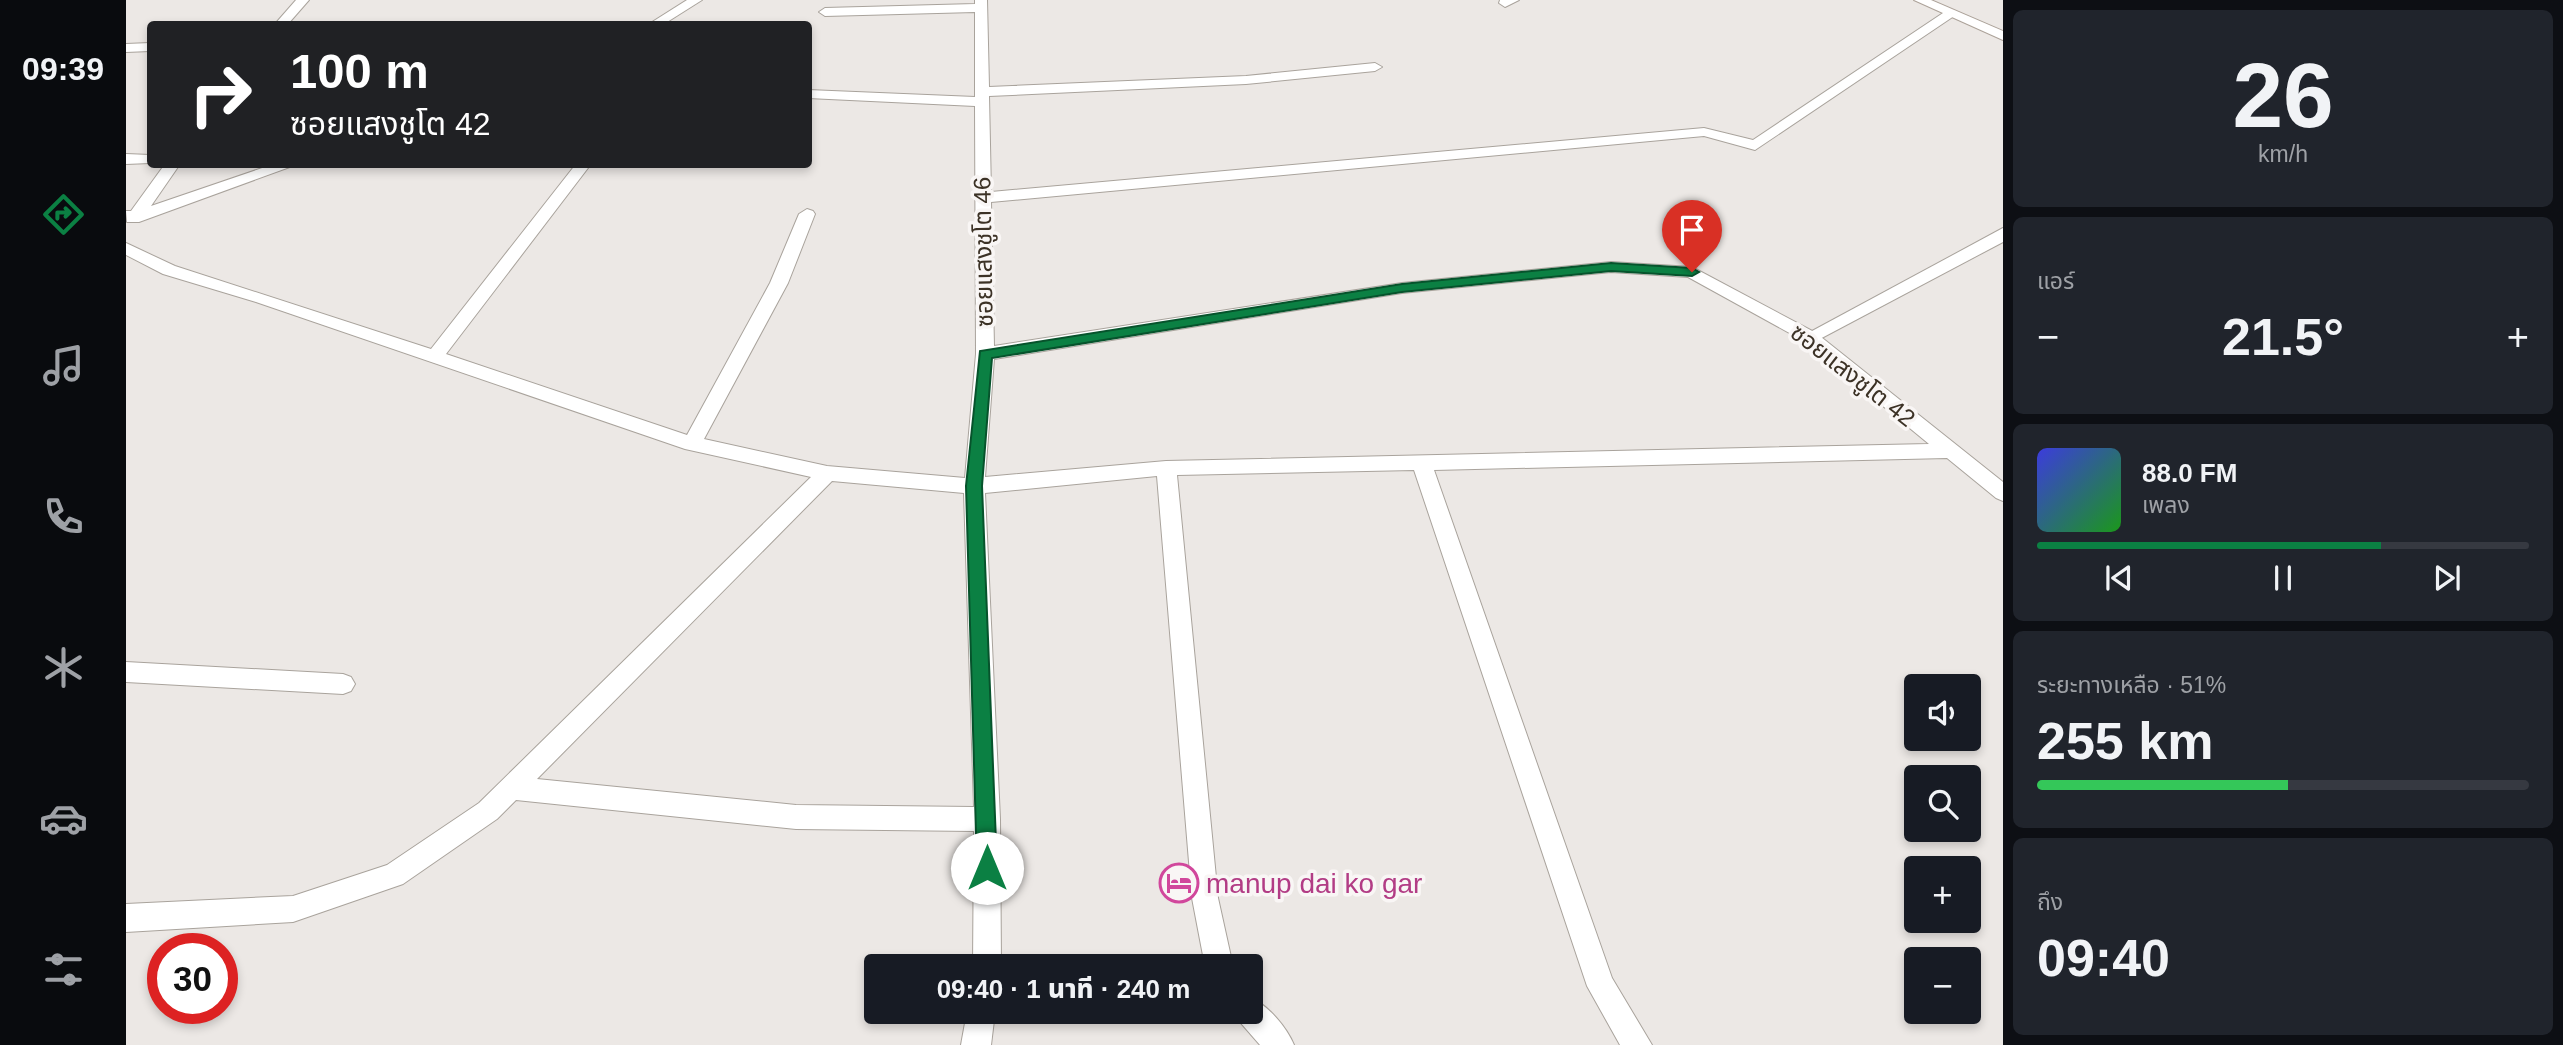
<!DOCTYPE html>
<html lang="th">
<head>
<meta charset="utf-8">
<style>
	body { margin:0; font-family:Arial,"Noto Sans Thai",sans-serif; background:#20242c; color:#f1f3f6; height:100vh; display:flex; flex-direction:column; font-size:26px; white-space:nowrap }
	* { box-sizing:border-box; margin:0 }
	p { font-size:23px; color:#9ea1a6 }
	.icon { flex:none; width:38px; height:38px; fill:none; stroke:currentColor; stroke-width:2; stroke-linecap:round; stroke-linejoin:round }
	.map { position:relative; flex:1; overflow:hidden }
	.sheet { display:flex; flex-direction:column; gap:10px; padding:10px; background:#0d0f14; width:560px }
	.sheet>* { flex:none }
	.hud { position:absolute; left:21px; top:21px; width:665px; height:147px; border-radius:7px; box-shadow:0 4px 10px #0003; background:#202124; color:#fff; overflow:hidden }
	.controls { position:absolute; left:1778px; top:674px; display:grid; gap:14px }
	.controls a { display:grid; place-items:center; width:77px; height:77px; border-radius:7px; background:#171b24; box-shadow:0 4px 10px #0003; font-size:35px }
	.speed { position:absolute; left:21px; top:933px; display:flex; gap:14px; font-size:35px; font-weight:700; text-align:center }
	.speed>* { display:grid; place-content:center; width:91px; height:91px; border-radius:50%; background:#171b24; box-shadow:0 4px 10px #0003; line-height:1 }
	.speed .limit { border:10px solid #d22; background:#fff; color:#111 }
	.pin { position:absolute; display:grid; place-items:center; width:60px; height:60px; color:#fff; margin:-72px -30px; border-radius:50% 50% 50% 0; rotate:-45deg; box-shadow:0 0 7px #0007 }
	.pin .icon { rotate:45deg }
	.me { position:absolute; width:77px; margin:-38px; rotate:0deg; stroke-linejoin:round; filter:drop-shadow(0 0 5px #0008) }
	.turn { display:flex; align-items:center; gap:24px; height:147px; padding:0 28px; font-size:32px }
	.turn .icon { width:91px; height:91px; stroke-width:2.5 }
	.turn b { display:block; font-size:49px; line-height:60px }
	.big { font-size:52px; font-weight:800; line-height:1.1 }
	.sheet .tile { flex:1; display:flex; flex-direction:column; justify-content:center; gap:10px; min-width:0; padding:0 24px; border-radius:10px; background:#20242c }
	.sheet .dial { align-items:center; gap:0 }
	.dial b { font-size:91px; line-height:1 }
	.song { display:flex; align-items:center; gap:21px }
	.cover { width:84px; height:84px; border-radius:10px; background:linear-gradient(135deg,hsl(240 70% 55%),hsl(120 70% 35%)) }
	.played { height:7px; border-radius:4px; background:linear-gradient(90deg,#0b8043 70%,#363941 70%) }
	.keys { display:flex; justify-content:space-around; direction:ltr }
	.heat { display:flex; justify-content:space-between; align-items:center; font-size:38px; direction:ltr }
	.charge { height:10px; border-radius:5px; background:linear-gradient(90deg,#34c759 51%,#363941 0) }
	.trip { position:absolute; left:738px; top:954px; width:399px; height:70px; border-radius:7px; background:#171b24; box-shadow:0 4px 10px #0003; font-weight:800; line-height:70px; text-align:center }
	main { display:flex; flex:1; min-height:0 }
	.tab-bar { display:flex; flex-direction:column; width:126px; justify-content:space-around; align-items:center; background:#090b0e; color:#9ea1a6 }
	.tab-bar .icon { width:49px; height:49px }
	.tab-bar .active { color:#0b8043 }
	.tab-bar b { font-size:32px; color:#f1f3f6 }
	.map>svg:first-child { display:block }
</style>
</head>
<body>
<main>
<nav class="tab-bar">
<b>09:39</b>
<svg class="icon active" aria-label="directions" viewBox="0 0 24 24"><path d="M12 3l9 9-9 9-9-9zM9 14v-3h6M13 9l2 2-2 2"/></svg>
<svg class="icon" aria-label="music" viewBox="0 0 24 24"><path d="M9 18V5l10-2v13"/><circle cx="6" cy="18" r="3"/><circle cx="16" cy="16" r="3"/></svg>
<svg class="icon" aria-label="phone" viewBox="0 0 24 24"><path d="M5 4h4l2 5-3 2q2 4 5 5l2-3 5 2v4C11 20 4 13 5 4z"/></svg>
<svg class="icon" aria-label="climate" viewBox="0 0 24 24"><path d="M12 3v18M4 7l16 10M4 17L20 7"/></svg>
<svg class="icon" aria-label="car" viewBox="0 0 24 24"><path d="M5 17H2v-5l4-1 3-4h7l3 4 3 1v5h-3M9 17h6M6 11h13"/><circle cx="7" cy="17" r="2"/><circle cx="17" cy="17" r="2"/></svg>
<svg class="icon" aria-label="filters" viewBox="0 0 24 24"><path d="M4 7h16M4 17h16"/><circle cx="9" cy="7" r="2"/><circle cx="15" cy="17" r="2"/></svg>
</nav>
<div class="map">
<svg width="1877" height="1045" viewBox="0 0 1877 1045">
	<rect width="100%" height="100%" fill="#ece8e5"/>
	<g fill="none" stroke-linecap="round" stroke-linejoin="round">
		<defs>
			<g id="lane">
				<path d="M561 0H576L538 24H523Z"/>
				<path d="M1877 228V242L1690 341H1678L1675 337Z"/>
			</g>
			<g id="street">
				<path d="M170 0H183L162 24H149Z"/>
				<path d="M849 0H861L863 87 1120 76 1249 63 1256 67 1249 71 1120 84 863 96 865 192 1578 128 1627 140 1820 11 1831 14 1629 150 1578 136 865 202 868 346 1276 283 1485 262 1566 267 1690 333 1877 482V501L1870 498 1821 458 1308 470 1486 978 1526 1045H1494L1461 986 1288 470 1051 475 1092 898 1107 966H1079L1066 898 1031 476 859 493 874 819 875 966H847L848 831 670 829 390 800 371 819 277 884 167 922 0 932V904L167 896 261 865 353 803 685 477 559 449 130 302 37 274 0 255V243L49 266 305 349 450 164H465L320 354 561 435 644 283 673 214 681 209 687 211 689 214 662 283 578 439 701 466 839 478 850 354 849 106 682 98V90L849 97V12L699 16 693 12 699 8 849 4ZM1485 272 1562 277 1678 341 1803 444 1040 461 859 477 868 359 1276 293ZM706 481 838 493 848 807 670 805 411 779Z"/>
				<path d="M1374 0H1393L1379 7 1373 3Z"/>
				<path d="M24 43V51L0 52V44Z"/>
				<path d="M0 154 24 155V163L0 164Z"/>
				<path d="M39 164H54L25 206 148 164H172L13 222H1L0 211H5Z"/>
				<path d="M0 662 217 674 225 677 229 684 225 691 217 694 0 682Z"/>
				<path d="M1125 998C1142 1005 1161 1028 1168 1045H1134L1114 1022 1110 1012H1125Z"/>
				<path d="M841 1012H869L865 1045H835Z"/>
			</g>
			<path id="secondary" d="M1788 0H1805L1877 31V40Z"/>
		</defs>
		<use href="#lane" stroke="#a9a39c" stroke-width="2"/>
		<use href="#street" stroke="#a9a39c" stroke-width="2"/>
		<use href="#secondary" stroke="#aca299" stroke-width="2"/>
		<use href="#lane" fill="#fff" fill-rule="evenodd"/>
		<use href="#street" fill="#fff" fill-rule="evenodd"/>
		<use href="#secondary" fill="#fff" fill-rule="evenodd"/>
	</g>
	<path fill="#0b8043" stroke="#07532c" stroke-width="2" d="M1485 263 1566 268 1573 272 1566 276 1485 271 1276 292 866 358 856 486 871 868 868 875 861 878 854 875 851 868 840 486 854 351 1276 284Z"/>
	<defs>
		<symbol id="hotel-ring" viewBox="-11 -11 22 22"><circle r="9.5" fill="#f9f6f5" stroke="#d1479c" stroke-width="1.5"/><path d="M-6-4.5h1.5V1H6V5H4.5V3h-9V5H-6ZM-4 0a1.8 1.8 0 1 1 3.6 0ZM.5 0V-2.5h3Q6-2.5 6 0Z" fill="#d1479c"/></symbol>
	</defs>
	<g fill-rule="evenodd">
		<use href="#hotel-ring" x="1031" y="861" width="44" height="44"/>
	</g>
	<g text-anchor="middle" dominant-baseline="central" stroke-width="7" stroke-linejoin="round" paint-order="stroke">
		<g font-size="24" fill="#3c3226" stroke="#f9f6f5">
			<text transform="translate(857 252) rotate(-91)">ซอยแสงชูโต 46</text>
			<text transform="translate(1727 375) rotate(38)">ซอยแสงชูโต 42</text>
		</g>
		<g font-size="28" fill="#b23c85" stroke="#f9f6f5" text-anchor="start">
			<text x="1080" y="883">manup dai ko gar</text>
		</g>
	</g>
</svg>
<div class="controls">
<a><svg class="icon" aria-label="sound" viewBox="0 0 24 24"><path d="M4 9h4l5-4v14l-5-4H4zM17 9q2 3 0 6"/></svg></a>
<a><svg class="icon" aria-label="search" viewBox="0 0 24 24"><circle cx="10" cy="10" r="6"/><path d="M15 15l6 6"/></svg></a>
<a>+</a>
<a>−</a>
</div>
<div class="speed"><div class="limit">30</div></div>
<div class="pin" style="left:1566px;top:272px;background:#d93025"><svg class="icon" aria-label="arrive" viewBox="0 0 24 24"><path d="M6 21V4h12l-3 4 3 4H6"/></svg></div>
<svg class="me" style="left:861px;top:868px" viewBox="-20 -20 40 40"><circle r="19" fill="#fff"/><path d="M0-13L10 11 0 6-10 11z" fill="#0b8043"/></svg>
<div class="trip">09:40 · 1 นาที · 240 m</div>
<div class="hud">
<div class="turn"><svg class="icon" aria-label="right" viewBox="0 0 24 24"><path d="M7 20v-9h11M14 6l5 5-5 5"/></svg><div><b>100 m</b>ซอยแสงชูโต 42</div></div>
</div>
</div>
<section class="sheet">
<div class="tile dial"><b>26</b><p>km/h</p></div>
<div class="tile"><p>แอร์</p>
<div class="heat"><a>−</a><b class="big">21.5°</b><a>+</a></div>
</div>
<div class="tile">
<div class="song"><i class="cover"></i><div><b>88.0 FM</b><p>เพลง</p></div></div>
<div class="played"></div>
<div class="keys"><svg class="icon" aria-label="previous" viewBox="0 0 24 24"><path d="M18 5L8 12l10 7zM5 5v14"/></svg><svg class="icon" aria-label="pause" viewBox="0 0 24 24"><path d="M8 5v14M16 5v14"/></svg><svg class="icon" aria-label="next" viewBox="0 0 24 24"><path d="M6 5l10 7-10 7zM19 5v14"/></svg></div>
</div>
<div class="tile"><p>ระยะทางเหลือ · 51%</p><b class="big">255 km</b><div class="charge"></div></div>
<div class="tile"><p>ถึง</p><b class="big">09:40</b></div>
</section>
</main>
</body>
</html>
